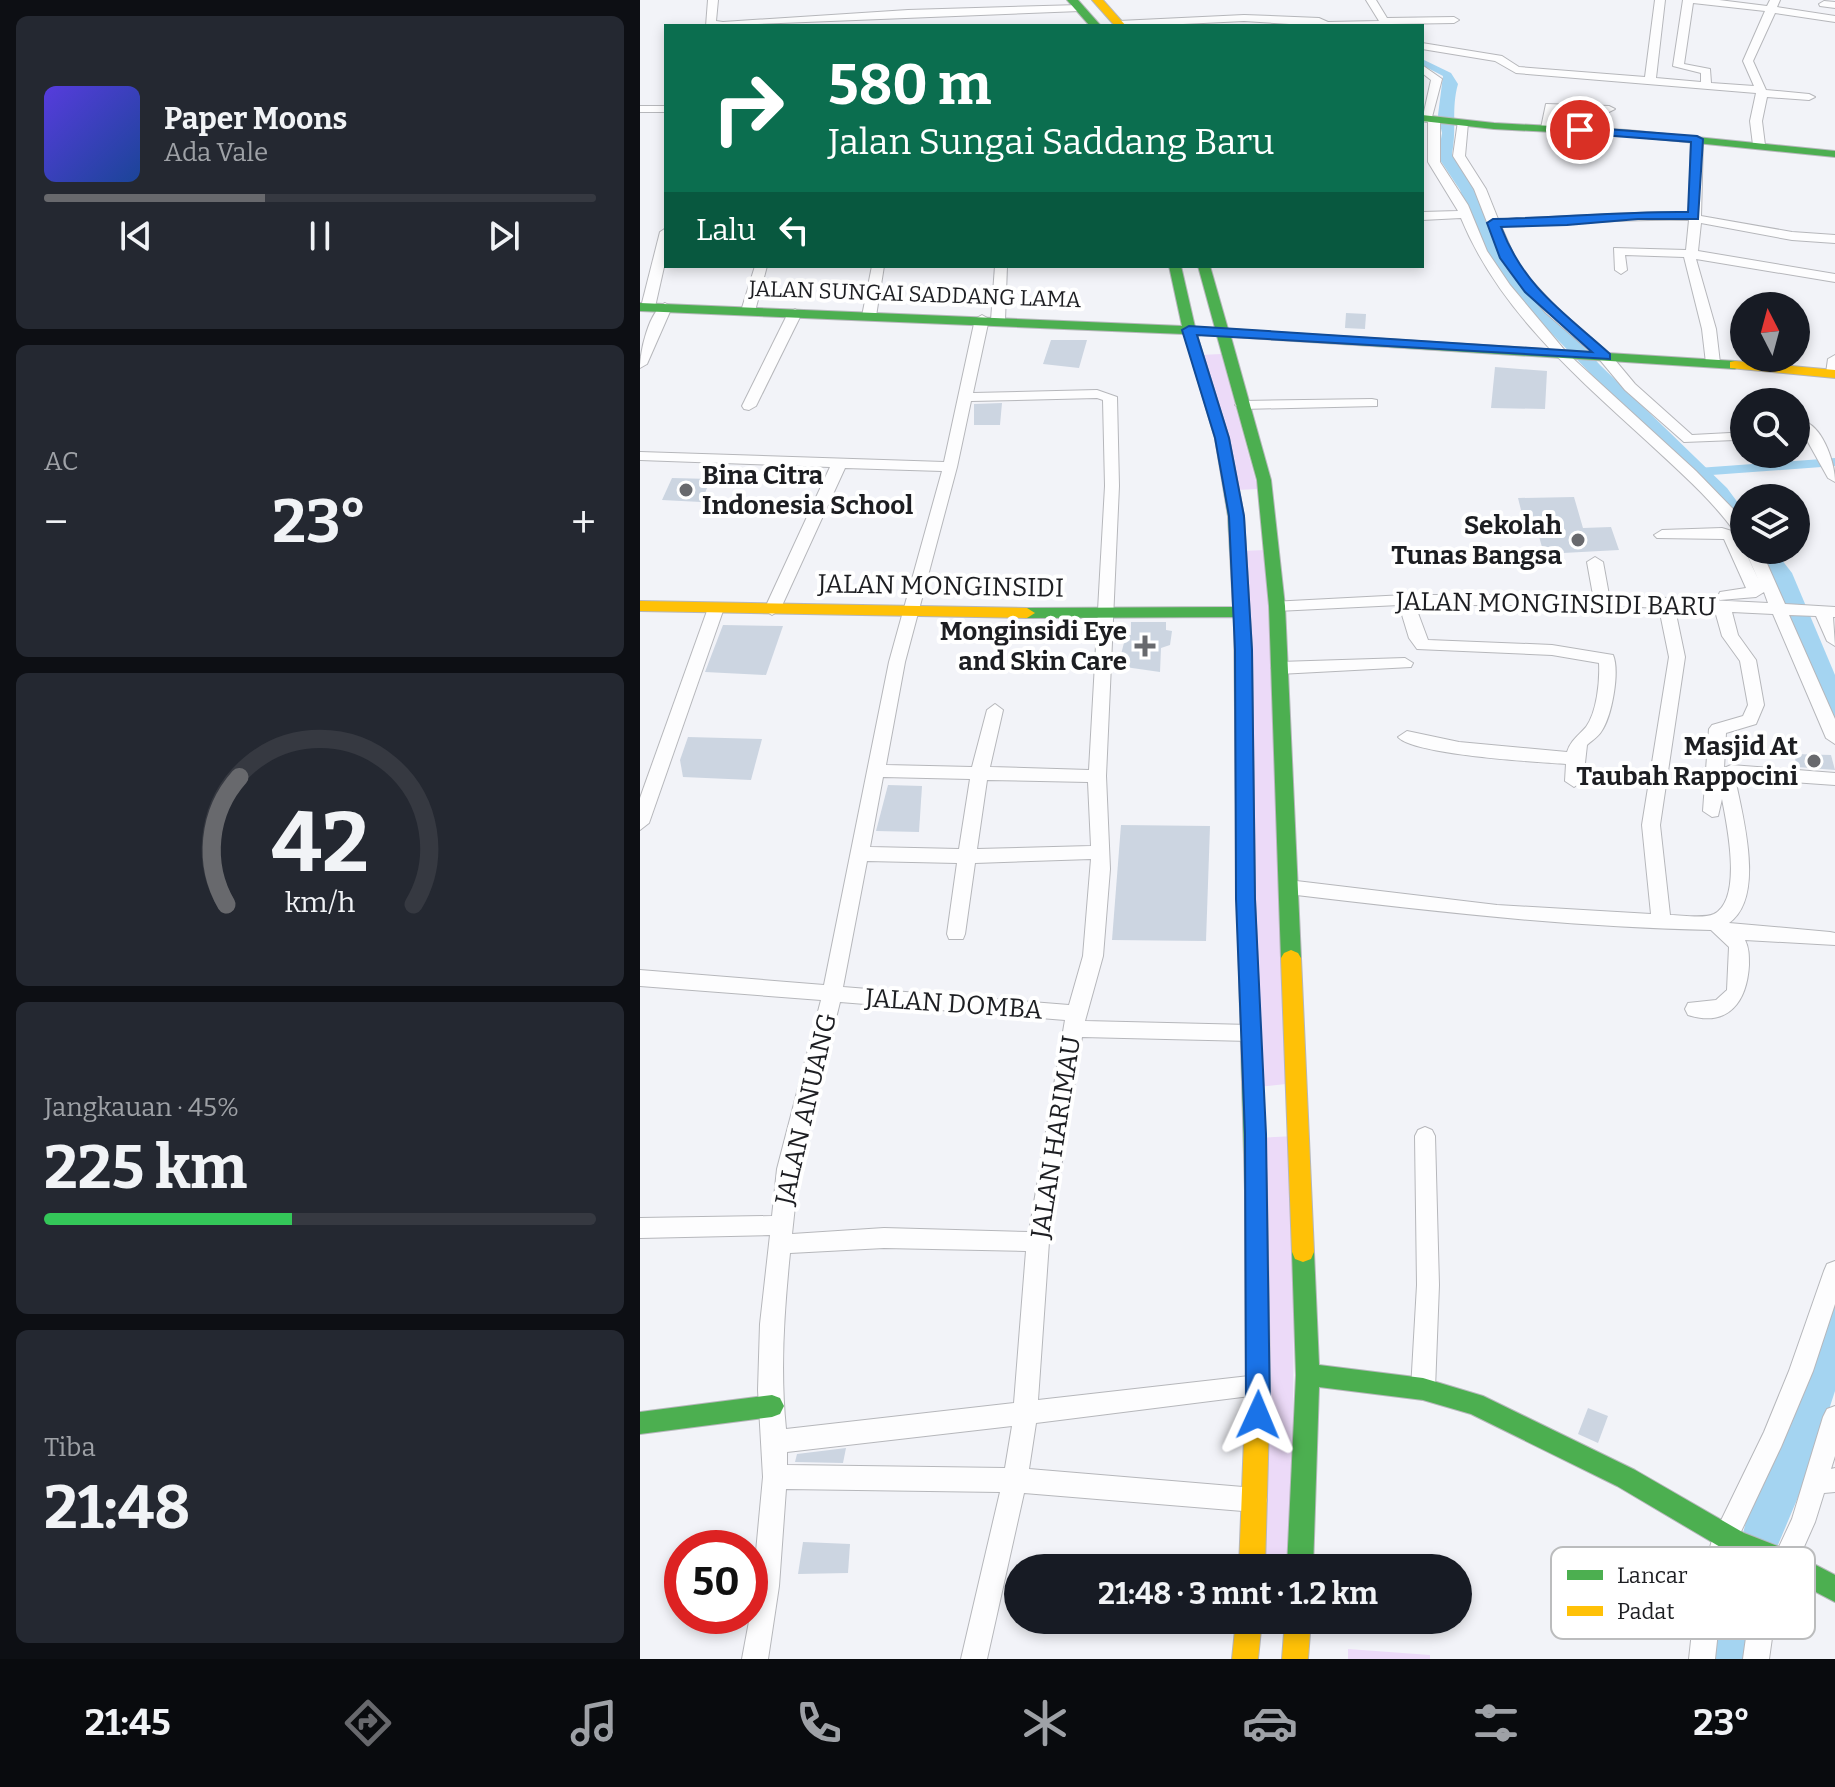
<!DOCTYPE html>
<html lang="id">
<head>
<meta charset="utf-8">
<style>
	body { margin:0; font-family:Bitter,serif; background:#242831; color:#f1f3f6; height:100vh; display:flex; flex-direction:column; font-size:30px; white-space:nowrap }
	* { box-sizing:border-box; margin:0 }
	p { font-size:26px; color:#9ea1a6 }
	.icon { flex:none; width:44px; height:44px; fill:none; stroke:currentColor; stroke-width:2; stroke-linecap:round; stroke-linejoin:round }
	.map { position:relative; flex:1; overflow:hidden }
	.side { display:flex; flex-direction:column; gap:16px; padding:16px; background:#0d0f14; width:640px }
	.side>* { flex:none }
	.banner { position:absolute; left:24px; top:24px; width:760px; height:244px; border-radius:0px; box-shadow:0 4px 12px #0003; background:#0b6e4f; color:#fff; overflow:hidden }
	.needle { width:52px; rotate:354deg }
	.controls { position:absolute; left:1090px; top:292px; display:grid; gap:16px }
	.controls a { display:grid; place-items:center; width:80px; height:80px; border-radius:50%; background:#171b24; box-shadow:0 4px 12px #0003; font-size:40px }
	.speed { position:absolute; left:24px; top:1530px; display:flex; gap:16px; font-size:40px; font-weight:700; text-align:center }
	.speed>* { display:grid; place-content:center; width:104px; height:104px; border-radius:50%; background:#171b24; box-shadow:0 4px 12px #0003; line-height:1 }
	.speed .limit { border:12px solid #d22; background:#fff; color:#111 }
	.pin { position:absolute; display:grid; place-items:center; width:68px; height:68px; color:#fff; margin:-34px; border:4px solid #fff; border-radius:50%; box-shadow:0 2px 8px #0007 }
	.me { position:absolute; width:88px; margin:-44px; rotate:1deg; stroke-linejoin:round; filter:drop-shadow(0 0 6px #0008) }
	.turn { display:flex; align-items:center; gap:28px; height:168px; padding:0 32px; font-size:36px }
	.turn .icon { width:104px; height:104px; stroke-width:2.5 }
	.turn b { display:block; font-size:56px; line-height:68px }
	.then { display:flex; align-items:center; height:76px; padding:0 32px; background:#0003; gap:16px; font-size:30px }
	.big { font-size:60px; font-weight:700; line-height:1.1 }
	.side .tile { flex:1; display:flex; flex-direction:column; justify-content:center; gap:12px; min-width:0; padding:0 28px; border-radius:12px; background:#242831 }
	.side .dial { align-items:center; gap:0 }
	.dial svg { height:208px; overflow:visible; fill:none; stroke:#363941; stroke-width:7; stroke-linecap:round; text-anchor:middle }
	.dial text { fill:#f1f3f6; stroke:none }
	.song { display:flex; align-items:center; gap:24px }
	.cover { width:96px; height:96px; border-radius:12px; background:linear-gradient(135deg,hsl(250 70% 55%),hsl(220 70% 35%)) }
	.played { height:8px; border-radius:4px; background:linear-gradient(90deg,#68696d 40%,#363941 40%) }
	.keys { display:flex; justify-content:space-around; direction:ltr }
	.heat { display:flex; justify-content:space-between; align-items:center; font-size:44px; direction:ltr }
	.charge { height:12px; border-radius:6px; background:linear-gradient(90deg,#34c759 45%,#363941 0) }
	.trip { position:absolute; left:364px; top:1554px; width:468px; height:80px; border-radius:40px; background:#171b24; box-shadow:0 4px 12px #0003; font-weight:700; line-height:80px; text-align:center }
	.tabs { display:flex; height:128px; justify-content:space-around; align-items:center; background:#090b0e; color:#9ea1a6 }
	.tabs .icon { width:56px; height:56px }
	.tabs .active { color:#68696d }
	.tabs b { font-size:36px; color:#f1f3f6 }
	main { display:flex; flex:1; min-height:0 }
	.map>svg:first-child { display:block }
</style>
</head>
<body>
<main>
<section class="side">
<div class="tile">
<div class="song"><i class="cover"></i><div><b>Paper Moons</b><p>Ada Vale</p></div></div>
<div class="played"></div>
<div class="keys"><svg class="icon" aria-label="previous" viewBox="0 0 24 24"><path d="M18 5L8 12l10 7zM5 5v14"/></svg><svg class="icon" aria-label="pause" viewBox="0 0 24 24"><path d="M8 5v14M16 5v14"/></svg><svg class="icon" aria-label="next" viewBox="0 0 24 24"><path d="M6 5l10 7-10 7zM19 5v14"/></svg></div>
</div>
<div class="tile"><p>AC</p>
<div class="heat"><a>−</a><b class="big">23°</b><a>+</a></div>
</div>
<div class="tile dial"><svg viewBox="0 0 100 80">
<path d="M14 69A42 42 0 1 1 86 69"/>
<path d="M14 69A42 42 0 0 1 19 20" stroke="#68696d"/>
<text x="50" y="56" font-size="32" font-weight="700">42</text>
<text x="50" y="72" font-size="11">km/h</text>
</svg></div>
<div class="tile"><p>Jangkauan · 45%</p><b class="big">225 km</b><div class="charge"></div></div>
<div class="tile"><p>Tiba</p><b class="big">21:48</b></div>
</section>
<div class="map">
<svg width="1195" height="1659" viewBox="0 0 1195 1659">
	<rect width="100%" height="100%" fill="#f2f3f8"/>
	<g fill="#ecdaf8">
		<path d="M581 354 618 489 597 490 560 355Z"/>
		<path d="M626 550 646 1084 618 1087 600 551Z"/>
		<path d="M655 1136 652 1568H615L618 1138Z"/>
		<path d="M708 1649 790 1655V1659H708Z"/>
	</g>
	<g fill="#a4d4f1">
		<path d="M782 59 811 73 818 84C811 109 817 127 812 154L839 197 860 255 960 365 1087 488 1104 511V531L873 294 837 238 820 190 798 157 802 133 798 115 803 76 782 65Z"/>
		<path d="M1116 550H1134L1152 573 1195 675V726Z"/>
		<path d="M1195 1297V1391L1169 1471 1122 1583 1104 1659H1073L1106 1521Z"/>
	</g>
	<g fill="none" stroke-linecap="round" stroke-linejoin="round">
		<path fill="#a4d4f1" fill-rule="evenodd" d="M1195 458V466L1058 476 1051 472 1058 468Z"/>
	</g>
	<g fill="#ccd5e1">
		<path d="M706 313 726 314 725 329 705 328Z"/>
		<path d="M411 340H447L439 368 403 364Z"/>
		<path d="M855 367 907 371 905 409 851 408Z"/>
		<path d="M362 403 360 425H334V404Z"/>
		<path d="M32 478 71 479 61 502 22 500Z"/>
		<path d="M934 497 943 528 971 527 979 550 904 554 896 526H885L878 498Z"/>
		<path d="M491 622H526V630L532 631 530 645 521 648 520 672 478 666 486 635H491Z"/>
		<path d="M83 625 143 626 126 675 65 672Z"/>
		<path d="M48 737 122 739 111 780 43 777 40 760Z"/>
		<path d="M1154 754 1191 755 1195 770 1157 767Z"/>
		<path d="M248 785 282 786 279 832 236 831Z"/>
		<path d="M481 825 570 826 566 941 472 940Z"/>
		<path d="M948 1408 968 1416 958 1443 938 1434Z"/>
		<path d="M206 1448 203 1463 155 1462 157 1454Z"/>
		<path d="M163 1542 210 1544 208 1573 158 1574Z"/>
	</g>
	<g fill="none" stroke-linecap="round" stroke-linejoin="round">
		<defs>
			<g id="street">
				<path d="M68 0H78L76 21 83 22 268 10 440 5 445 8 440 11 66 26Z"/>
				<path d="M726 0H736L747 18 814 17 819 20 814 23 751 24 752 26H680L604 21 502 26 474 24 479 21 604 15 679 18 688 22 739 21Z"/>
				<path d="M1015 0H1025L1016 78 1061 82V73L1033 66 1043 0H1079L1127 6 1130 0H1140L1137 7 1195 16V22L1135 13 1113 61 1126 90 1169 94 1175 97 1169 100 1127 97 1122 121 1125 145 1119 148 1113 145 1110 121 1116 93 876 73 855 61 782 49V43L862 56 879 67 1005 77ZM1053 3 1125 11 1103 61 1114 86 1071 83 1070 69 1044 64Z"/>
				<path d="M1184 1 1195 2V8L1180 6 1179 4Z"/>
				<path d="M782 65 802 79 792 117 800 120V162L828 205 847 251 870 285 927 353 1056 471 1093 509 1104 524V540L1099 538 1119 581 1105 550H1121L1145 604 1195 607V617H1193L1195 646 1187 641 1176 616 1149 615 1195 719V744L1186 738 1133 614 1092 612 1098 635 1116 660 1124 705 1116 724 1086 733 1084 768 1091 765 1195 773V785L1095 778C1102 814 1126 897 1089 923L1190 932 1195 933V945L1105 940C1109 948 1109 955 1109 965 1107 1001 1089 1028 1048 1015L1045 1009 1048 1003 1076 1000 1087 990 1089 947 1071 930C929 927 789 911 648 894L641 892 639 887 641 882 648 880 857 905 1011 914 1002 825 1029 657 1019 608 962 605H775L788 640 912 645 973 655C980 671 972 717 961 732 958 737 951 741 947 745L943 781 934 787 925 781 926 764C897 762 774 755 758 737L767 731 819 742 927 752C931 740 938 736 946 727 957 712 960 681 959 663L912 655 777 649 769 638 759 605 637 611 629 606 631 602 765 595H953L947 562 955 557 963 562 969 595 1128 603 1124 592 1116 597 1080 600 1078 596 1080 592 1106 588 1084 539 1017 538 1014 535 1022 530 1082 528 1095 532C1071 499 1040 472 1011 445 938 378 859 311 821 218L782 220V212L818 211 788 162V122L782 121 791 80 782 73ZM1035 609 1075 611 1082 636 1100 661 1108 705 1103 716 1072 725 1069 729 1063 811 1072 817 1078 816 1082 799C1087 825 1103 899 1074 914 1063 919 1042 915 1030 915L1020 825 1045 657Z"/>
				<path d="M906 104 969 106 975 109 969 112 915 110 913 128 907 131 901 128Z"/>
				<rect x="0" y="106" width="26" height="6"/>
				<path d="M818 121 828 123 825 156 846 189 858 219C922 218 985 211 1049 212L1051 139 1057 136 1063 139 1061 216 1152 232 1195 235V243L1152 240 1061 223 1058 251 1195 274V282L1056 259 1076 329 1080 363 1073 367 1066 363 1062 329 1044 257 985 255 987 270 981 274 975 270 974 248 1046 250 1049 220C986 218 924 225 861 226L879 267 916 307 970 354 995 384 1052 435 1090 433 1095 434V440L1044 442 985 390 960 360 906 313 870 272 861 258 834 189 813 156Z"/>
				<path d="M26 228V258L15 307 8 311 1 307 20 232Z"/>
				<path d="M115 266H127L115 311 108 315 101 311Z"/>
				<path d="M232 266H244L236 316 229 320 222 316Z"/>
				<path d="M355 266H367L365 320 358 324 351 320Z"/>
				<path d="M25 303 32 307 7 364 0 368C0 351 9 311 25 303Z"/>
				<path d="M155 309 162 313 116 406 109 410 104 409 102 406 148 313Z"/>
				<path d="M342 315 349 319 333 393 457 390 477 397 479 486 466 776 470 869 463 956 445 1021 610 1025 617 1027 620 1033 617 1039 610 1041 442 1037 409 1242 398 1400 618 1375 626 1378 630 1386 626 1394 396 1423 389 1469 615 1488 624 1491 627 1500 624 1509 615 1512 384 1493 347 1659H321L360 1492 146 1489 139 1586 128 1659H102L110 1616 123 1477 118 1390 120 1324 130 1235 0 1238V1218L132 1216 137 1169 181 1000 0 986V970L184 985 249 662 302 471 205 468 140 610 132 615 124 610 190 467 0 460V452L304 462 335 319ZM457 398 463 400 465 486 449 770 350 767 363 710 355 704 347 710 332 767 246 765 265 662 317 467 331 401ZM243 777 330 779 319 849 230 847ZM347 780 448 782 451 846 337 849ZM451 859 443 956 429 1005 203 987 227 861 317 863 307 934 309 939H323L325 934 335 863ZM200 1002 425 1020 389 1232 244 1228 152 1234 159 1169ZM244 1248 386 1251 374 1403 146 1429C140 1370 144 1313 150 1253ZM372 1426 365 1468 147 1465V1452Z"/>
				<path d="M1195 355V377H1193L1186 373 1188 359Z"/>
				<path d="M732 399 737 400V406L602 409 595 405 602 401Z"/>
				<path d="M1166 422C1184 430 1195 464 1195 482L1188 478 1159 426Z"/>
				<path d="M76 603 84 608 9 823 0 830V798L68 608Z"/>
				<path d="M765 658 773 663 771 667 639 674 631 668 639 662Z"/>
				<path d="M785 1127 792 1130 795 1136 799 1285 795 1389 791 1397 783 1400 775 1397 771 1389 777 1285 775 1136 778 1130Z"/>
				<path d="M1195 1261V1304L1173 1371 1141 1447 1097 1540 1082 1595 1075 1659H1049L1056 1595 1073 1537 1124 1432 1149 1371 1184 1271 1187 1264Z"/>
				<path d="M1195 1406V1456L1191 1469 1195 1468V1492L1184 1493 1175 1522 1136 1610 1129 1659H1103L1110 1609 1152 1519 1183 1417 1187 1409Z"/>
			</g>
			<g id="fast">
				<path d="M427 0H438L461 26H450Z"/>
				<path d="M782 115 854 123 987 130 1195 151V157L987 136 854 129 782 121Z"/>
				<path d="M529 266H541L555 327 575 328 558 266H570L588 329 1095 361 1102 365 1095 369 591 337 631 480 645 606 661 958 658 963H644L641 958 629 606 617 480 577 336 557 335 589 438 604 516 612 650 615 899 627 1191 624 1198 616 1200 608 1198 605 1191 597 899 594 617 387 618 379 613 387 608 593 607 588 516 575 438 544 334 0 311V303L542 326Z"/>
				<path d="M663 1242 671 1245 674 1252 679 1365 783 1378 843 1396 995 1470 1104 1533 1145 1549 1195 1575V1602L1128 1567 1087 1551 977 1486 831 1414 783 1400 679 1387 673 1568H647L656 1375 652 1252 655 1245Z"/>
				<path d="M132 1395 140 1398 144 1406 140 1414 132 1417 0 1434V1412Z"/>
			</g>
			<g id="slow">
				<path d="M452 0H463L486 26H475Z"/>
				<path d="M1095 361 1195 370V378L1090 368V362Z"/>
				<path d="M0 601 387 608 395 613 387 618 0 611Z"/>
				<path d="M651 950 658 953 661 958 674 1252 671 1259 663 1262 655 1259 652 1252 641 958 644 953Z"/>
				<path d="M616 1182 624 1184 627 1191 630 1386 625 1568H599L606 1386 605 1191 608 1184Z"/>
				<path d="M596 1620H622L618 1659H592Z"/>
				<path d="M645 1620H671L668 1659H642Z"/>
			</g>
		</defs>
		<use href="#street" stroke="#b6b7bb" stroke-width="2"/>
		<use href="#fast" stroke="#b6b7bb" stroke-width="2"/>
		<use href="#slow" stroke="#b6b7bb" stroke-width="2"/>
		<use href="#street" fill="#fdfdfe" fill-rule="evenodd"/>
		<use href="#fast" fill="#4caf50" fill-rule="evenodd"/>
		<use href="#slow" fill="#ffc107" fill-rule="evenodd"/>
	</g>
	<path fill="#1a73e8" stroke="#114b97" stroke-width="2" d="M940 127 1057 136 1063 139 1058 219H998L927 225 861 227C884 287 923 312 970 354V359L557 335 589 438 604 516 612 650 615 899 626 1134 630 1415 626 1423 618 1426 609 1423 606 1415 605 1134 596 899 595 650 589 516 575 438 542 330 549 326 952 352 885 292 860 258 847 223 853 219C918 218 983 211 1048 212L1051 142 936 133 934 130Z"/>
	<g fill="#68696d" stroke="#fff" stroke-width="3">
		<circle cx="46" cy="490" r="8"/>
		<circle cx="938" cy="540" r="8"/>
		<path d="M501 634h8v8h8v8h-8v8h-8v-8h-8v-8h8z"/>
		<circle cx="1174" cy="761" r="8"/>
	</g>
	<g text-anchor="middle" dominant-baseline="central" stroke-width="8" stroke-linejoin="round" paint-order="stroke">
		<g font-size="22" fill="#1d1e22" stroke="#fff">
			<text transform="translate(275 294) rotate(2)">JALAN SUNGAI SADDANG LAMA</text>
		</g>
		<g font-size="26" font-weight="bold" fill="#1d1e22" stroke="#fff" text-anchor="end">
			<text x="62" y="475" text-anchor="start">Bina Citra<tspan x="62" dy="30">Indonesia School</tspan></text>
			<text x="922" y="525">Sekolah<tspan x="922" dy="30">Tunas Bangsa</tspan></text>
			<text x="487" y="631">Monginsidi Eye<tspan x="487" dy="30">and Skin Care</tspan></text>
			<text x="1158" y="746">Masjid At<tspan x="1158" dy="30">Taubah Rappocini</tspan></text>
		</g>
		<g font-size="26" fill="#1d1e22" stroke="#fff">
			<text transform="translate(301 586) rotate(1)">JALAN MONGINSIDI</text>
			<text transform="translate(916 604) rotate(1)">JALAN MONGINSIDI BARU</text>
			<text transform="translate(314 1004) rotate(4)">JALAN DOMBA</text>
			<text transform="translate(166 1109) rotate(-77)">JALAN ANUANG</text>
			<text transform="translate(416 1137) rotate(-81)">JALAN HARIMAU</text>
		</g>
	</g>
	<rect x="911" y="1547" width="264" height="92" rx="12" fill="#fff" stroke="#bbbcbd" stroke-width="2"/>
	<rect x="927" y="1570" width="36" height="10" fill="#4caf50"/>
	<rect x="927" y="1606" width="36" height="10" fill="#ffc107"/>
	<g font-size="22" fill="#1d1e22">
		<text x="977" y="1583">Lancar</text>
		<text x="977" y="1619">Padat</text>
	</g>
</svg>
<div class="controls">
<a><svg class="needle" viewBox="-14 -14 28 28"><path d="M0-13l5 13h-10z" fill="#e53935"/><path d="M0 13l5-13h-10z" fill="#9ea1a6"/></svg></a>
<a><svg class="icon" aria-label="search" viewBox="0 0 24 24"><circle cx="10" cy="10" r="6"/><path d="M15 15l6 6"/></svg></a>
<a><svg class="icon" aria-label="layers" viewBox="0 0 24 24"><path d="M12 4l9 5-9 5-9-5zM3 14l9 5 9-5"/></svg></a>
</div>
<div class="speed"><div class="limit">50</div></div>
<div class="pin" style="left:940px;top:130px;background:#d93025"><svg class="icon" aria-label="arrive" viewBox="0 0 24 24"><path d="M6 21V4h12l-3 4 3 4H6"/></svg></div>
<svg class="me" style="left:618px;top:1415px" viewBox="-20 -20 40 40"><path d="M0-17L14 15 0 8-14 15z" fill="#1a73e8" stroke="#fff" stroke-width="4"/></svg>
<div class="trip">21:48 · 3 mnt · 1.2 km</div>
<div class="banner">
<div class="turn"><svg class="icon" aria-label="right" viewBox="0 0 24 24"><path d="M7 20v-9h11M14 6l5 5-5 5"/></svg><div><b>580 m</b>Jalan Sungai Saddang Baru</div></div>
<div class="then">Lalu<svg class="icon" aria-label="left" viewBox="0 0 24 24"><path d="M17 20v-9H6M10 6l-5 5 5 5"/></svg></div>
</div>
</div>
</main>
<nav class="tabs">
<b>21:45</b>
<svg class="icon active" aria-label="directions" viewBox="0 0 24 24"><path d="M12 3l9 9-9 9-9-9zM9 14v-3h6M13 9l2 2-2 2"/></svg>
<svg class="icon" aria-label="music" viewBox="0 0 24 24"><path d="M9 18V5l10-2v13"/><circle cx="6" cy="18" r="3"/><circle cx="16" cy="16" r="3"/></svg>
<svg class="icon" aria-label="phone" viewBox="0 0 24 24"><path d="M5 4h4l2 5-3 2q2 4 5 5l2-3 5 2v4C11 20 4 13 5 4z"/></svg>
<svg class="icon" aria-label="climate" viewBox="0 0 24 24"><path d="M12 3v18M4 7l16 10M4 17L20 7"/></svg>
<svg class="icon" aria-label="car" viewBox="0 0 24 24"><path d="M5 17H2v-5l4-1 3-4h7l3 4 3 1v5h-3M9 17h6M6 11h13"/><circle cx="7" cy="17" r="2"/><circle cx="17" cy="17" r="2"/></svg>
<svg class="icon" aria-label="filters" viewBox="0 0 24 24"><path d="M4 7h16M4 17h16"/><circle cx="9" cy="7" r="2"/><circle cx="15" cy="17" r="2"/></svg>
<b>23°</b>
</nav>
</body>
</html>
